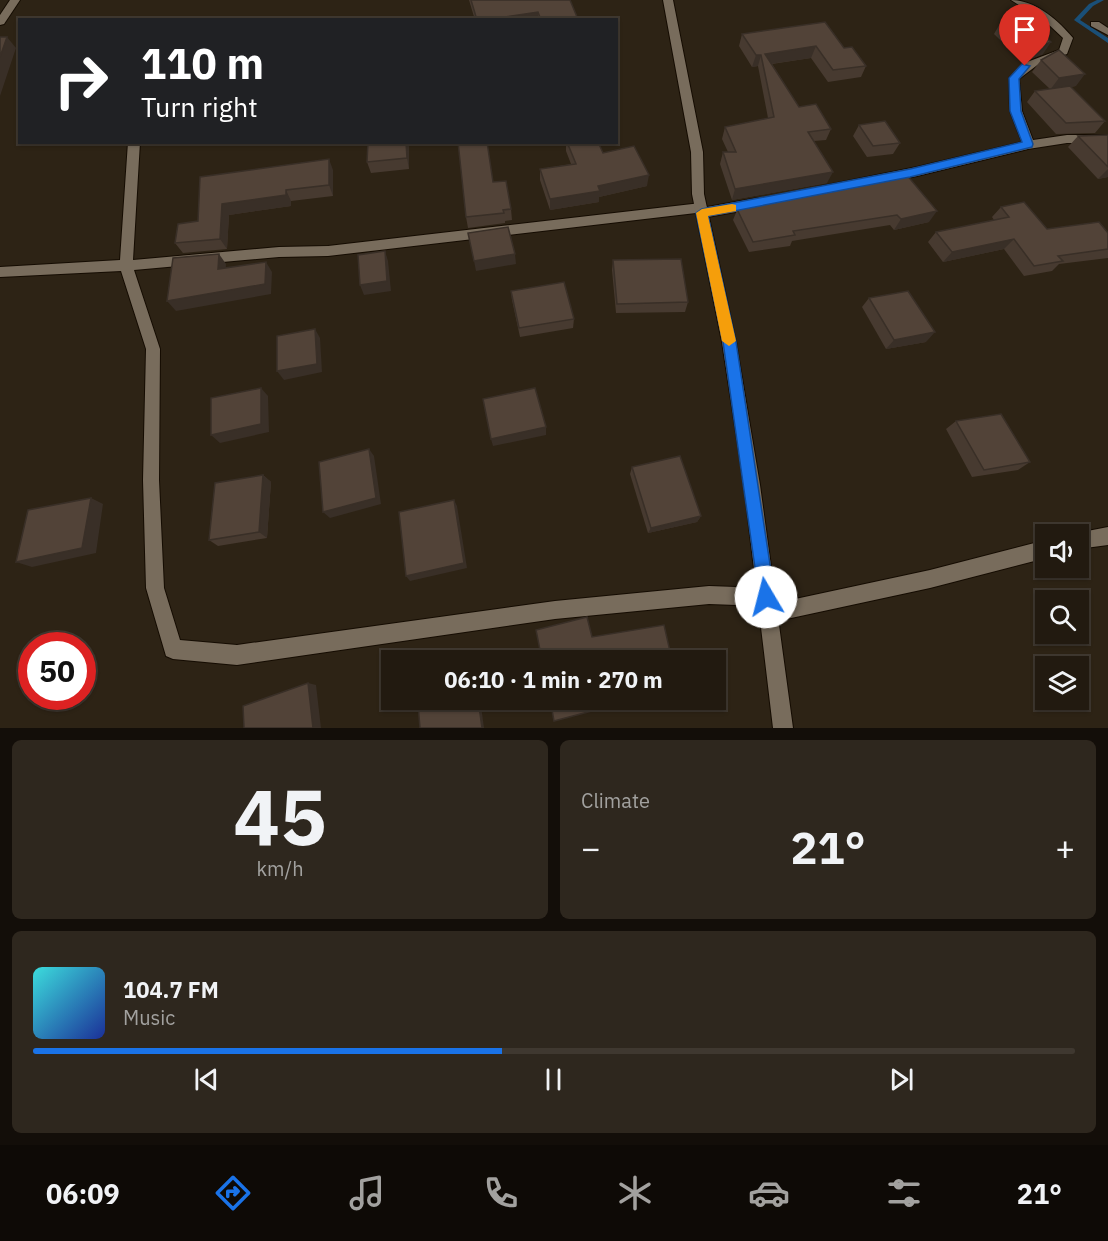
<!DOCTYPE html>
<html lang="en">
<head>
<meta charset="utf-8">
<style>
	body { margin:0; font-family:"IBM Plex Sans",sans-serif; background:#2e271e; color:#f1f3f6; height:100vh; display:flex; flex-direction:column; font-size:22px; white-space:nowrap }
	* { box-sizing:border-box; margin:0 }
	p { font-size:20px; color:#a2a19f }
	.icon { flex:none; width:33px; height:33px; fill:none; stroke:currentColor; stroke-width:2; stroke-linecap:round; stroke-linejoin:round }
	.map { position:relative; height:728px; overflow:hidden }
	.details { display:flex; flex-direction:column; gap:12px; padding:12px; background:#130e09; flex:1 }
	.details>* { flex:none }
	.banner { position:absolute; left:18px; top:18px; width:600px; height:126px; border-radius:0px; box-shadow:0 2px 4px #0004,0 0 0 2px #3f3830; background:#202124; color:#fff; overflow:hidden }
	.tools { position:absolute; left:1035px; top:524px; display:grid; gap:12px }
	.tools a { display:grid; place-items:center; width:54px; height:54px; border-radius:0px; background:#221a10; box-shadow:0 2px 4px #0004,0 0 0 2px #3f3830; font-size:30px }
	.speed { position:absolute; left:18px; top:632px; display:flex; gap:12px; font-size:30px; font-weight:700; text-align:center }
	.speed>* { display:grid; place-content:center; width:78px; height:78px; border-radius:50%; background:#221a10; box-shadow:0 2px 4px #0004,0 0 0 2px #3f3830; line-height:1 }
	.speed .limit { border:9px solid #d22; background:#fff; color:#111 }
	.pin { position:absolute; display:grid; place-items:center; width:51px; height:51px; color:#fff; margin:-62px -26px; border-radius:50% 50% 50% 0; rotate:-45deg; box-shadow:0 0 6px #0007 }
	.pin .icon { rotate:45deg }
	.me { position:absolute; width:66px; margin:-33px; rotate:352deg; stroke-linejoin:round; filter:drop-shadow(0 0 4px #0008) }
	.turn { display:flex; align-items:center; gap:21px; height:126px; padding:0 24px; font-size:27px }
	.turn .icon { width:78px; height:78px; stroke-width:2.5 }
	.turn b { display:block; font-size:42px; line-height:51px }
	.big { font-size:45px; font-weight:800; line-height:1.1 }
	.details .card { flex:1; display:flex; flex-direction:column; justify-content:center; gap:9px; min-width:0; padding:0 21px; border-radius:9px; background:#2e271e }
	.details .dial { align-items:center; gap:0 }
	.dial b { font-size:78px; line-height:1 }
	.song { display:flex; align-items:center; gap:18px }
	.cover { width:72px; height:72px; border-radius:9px; background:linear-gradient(135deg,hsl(180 70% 55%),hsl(230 70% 35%)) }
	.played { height:6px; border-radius:3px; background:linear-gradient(90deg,#1a73e8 45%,#3f3830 45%) }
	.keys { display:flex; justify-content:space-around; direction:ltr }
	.heat { display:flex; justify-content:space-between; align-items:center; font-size:33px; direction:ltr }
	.details .tiles { flex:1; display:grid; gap:12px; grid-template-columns:1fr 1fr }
	.card:last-child { grid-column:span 2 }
	.trip { position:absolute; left:381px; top:650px; width:345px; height:60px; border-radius:0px; background:#221a10; box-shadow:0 2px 4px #0004,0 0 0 2px #3f3830; font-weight:800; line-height:60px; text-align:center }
	.menu { display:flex; height:96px; justify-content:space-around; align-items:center; background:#0e0a06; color:#a2a19f }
	.menu .icon { width:42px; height:42px }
	.menu .selected { color:#1a73e8 }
	.menu b { font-size:27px; color:#f1f3f6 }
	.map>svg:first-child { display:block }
</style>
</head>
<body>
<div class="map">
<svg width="1108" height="728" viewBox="0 0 1108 728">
	<rect width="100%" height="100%" fill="#2d2315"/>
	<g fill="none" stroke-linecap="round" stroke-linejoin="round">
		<path fill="#1a4f77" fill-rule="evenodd" d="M1097 0H1104L1093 6 1080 20 1108 38V43L1074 20 1089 4Z"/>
		<defs>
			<g id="minor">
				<path d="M10 0H20L4 24 0 25V15Z"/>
				<path d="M1011 0C1035 0 1058 20 1073 38L1067 54 1040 63 1019 79 1022 111 1033 140 1067 135H1108V143H1067L1028 149 917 176 822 194 818 193 816 190 818 187 822 186 917 167 1022 142 1010 111 1009 78 1027 62 1059 50 1063 38 1046 22Z"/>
				<path d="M1091 22H1099L1108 28V35L1091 26Z"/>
				<path d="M128 142H140L133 260 279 247 328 246 701 203 707 207 758 198 764 203 758 208 702 218 696 213 328 256 279 257 134 270 160 349 159 480 164 588 180 640 237 645 555 601 709 586 766 588 773 590 775 597 772 604 930 570 1046 540V558L930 588 768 623 761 621 759 614 764 606 709 604 555 619 237 665 173 659 166 656 146 588 143 480 146 349 121 271 0 277V267L120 260Z"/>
				<path d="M1108 527V545L1078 549V534H1072Z"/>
			</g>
			<path id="secondary" d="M663 0H673L703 152 704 194 736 342 760 485 793 728H773L744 485 722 342 692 194 691 152Z"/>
		</defs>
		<use href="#minor" stroke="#150c02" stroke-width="2"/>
		<use href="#secondary" stroke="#150c02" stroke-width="2"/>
		<use href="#minor" fill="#786c5c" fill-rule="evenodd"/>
		<use href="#secondary" fill="#786c5c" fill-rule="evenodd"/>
	</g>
	<g fill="#473a30">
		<path d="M469 0H570L577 17V20H475Z"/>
		<path d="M1001 22 1043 54 1023 62 994 34Z"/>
		<path d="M742 34 844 48 866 66 861 77 828 82 811 58 772 64 799 107 831 129 826 140 814 141 827 183 732 200 720 164 723 152H728L722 139 725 127 768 118 758 66 752 67 739 46Z"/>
		<path d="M1041 60 1076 86 1070 87 1105 121 1095 133 1056 134 1027 102 1035 91 1050 89 1032 72Z"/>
		<path d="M859 125 900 143 893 154 867 157 853 136Z"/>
		<path d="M1108 135V177L1098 179 1068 147 1078 136Z"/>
		<path d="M368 142H409V169L371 173 367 162Z"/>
		<path d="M566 142H598L603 153 647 186 599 197V202L550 210 540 180V169L571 164 566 151Z"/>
		<path d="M333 170V196L291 201V206L229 215 227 249 183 253 175 243 198 221Z"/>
		<path d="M493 182 511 209 512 220 505 221V223L468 228 466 217Z"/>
		<path d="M842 187 929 222 894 230 890 225 792 241 790 246 749 252 733 220 740 203Z"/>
		<path d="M1001 207 1047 229 1108 233V258L1059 264 1052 271 1024 276 1004 249 943 262 928 242 936 232 994 220 992 217Z"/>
		<path d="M613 260 688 302 685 312 616 313 612 270Z"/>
		<path d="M511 291 574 319 573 328 520 337 512 300Z"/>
		<path d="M869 298 926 342 886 349 862 307Z"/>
		<path d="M956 421 1030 462 1018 470 972 477 946 429Z"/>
		<path d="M632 467 701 516 697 522 648 533 630 474Z"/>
		<path d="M263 475 271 482 267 538 218 546 209 540Z"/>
		<path d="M550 699H674L635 706 634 700Z"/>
	</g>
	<g fill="#392f27">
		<path d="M538 12V20H484Z"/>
		<path d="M7 37 16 48 0 96V57Z"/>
		<path d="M1051 42 1043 54 1023 62 1031 51Z"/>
		<path d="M816 46 811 58 763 65 765 54Z"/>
		<path d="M756 55H761L758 66 752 67Z"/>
		<path d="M1085 74 1076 86 1050 90 1059 78Z"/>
		<path d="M406 142H409V169L407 158Z"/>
		<path d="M329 159 333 170V196L329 185Z"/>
		<path d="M1108 169V177L1098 179Z"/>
		<path d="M833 172 827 183 732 200 735 189Z"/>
		<path d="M649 175 647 186 599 197V202L550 210V199L598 186Z"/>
		<path d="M286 190 291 201V206L229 215 227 249 220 239 222 204Z"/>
		<path d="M937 211 929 222 894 230 901 219Z"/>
		<path d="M1014 239 1004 249 943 262 952 252Z"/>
		<path d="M385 251 388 261 391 291 364 295 360 285Z"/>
		<path d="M219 254 226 264 225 279 218 269Z"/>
		<path d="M515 254 516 264 476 271 474 261Z"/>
		<path d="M266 262 272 272 271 294 176 311 167 301Z"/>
		<path d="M315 329 320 338 322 372 284 380 277 371Z"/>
		<path d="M935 332 926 342 886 349 894 340Z"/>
		<path d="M261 388 268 396 269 432 220 443 211 435Z"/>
		<path d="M546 427V435L493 446 491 439Z"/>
		<path d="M369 449 374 456 381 504 330 518 323 512Z"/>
		<path d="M263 475 271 482 267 538 259 532Z"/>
		<path d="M91 498 103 504 96 553 32 567 16 562Z"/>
		<path d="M454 500 457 506 467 568 410 581 406 576Z"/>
		<path d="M701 516 697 522 648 533 651 528Z"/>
		<path d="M308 683 316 685 321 728H313Z"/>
		<path d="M478 699H480L484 728H482Z"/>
	</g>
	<g fill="#524338" stroke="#392f27" stroke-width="1.5">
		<path d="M471 0H570L577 17 557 20H541L538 12 484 20H477Z"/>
		<path d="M1016 10 1051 42 1031 51 1001 22Z"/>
		<path d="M168 17V20H147Z"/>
		<path d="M825 22 844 48 852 47 866 66 833 70 816 46 765 54 799 107 816 104 831 129 808 132 833 172 735 189 723 152H736L725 127 774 117 761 55H756L742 34Z"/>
		<path d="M0 37H7L0 57Z"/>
		<path d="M1059 50 1085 74 1059 78 1041 60Z"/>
		<path d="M1070 86 1105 121 1066 123 1035 91Z"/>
		<path d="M885 121 900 143 873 146 859 125Z"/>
		<path d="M1108 135V167L1078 136Z"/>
		<path d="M368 142H406L407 158 367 162Z"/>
		<path d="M458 142H487L493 182 506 181 511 209 503 210 504 213 466 217Z"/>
		<path d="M567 142H598L603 153 634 146 649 175 598 186 600 191 550 199 540 169 576 164Z"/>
		<path d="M329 159V185L286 190V195L222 204 220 239 175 243 178 224 198 221 200 177Z"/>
		<path d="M906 174 937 211 901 219 897 215 793 231 795 235 753 242 737 209H742L740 203 840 184 842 187Z"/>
		<path d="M1024 202 1047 229 1099 222 1108 233V249L1058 256 1063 261 1034 266 1014 239 952 252 936 232 1009 217 1001 207Z"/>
		<path d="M508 227 515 254 474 261 468 233Z"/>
		<path d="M385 251 387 281 360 285 358 255Z"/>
		<path d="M219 254 218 269 266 262 265 284 167 301 173 258Z"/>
		<path d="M681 259 688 302 617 304 613 260Z"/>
		<path d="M564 282 574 319 519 328 511 291Z"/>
		<path d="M908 291 935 332 894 340 869 298Z"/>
		<path d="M315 329 317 364 277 371V336Z"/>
		<path d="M261 388V424L211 435V398Z"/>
		<path d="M535 388 546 427 491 439 483 399Z"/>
		<path d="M1001 414 1030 462 984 470 956 421Z"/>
		<path d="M369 449 376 498 323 512 319 462Z"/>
		<path d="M680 456 701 516 651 528 632 467Z"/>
		<path d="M263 475 259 532 209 540 215 483Z"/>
		<path d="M91 498 82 548 16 562 28 510Z"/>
		<path d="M454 500 464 563 406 576 399 512Z"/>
		<path d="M587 617 592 637 664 625 672 660H542L536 630Z"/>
		<path d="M308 683 313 728H244L243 706Z"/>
		<path d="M438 699H478L482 728H420L418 704Z"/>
		<path d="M550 699H671L638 705 637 699 554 721Z"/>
	</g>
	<path fill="#1a73e8" stroke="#114b97" stroke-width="1.5" d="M1022 64 1030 66 1019 79 1021 111 1033 144 1032 147 910 177 708 216 736 342 775 597 772 603 766 605 760 603 723 342 696 213 702 209 910 169 1022 142 1010 111 1009 78Z"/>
	<path fill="#f59e0b" d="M732 204 736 205V211L708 216 736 341 729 346 722 341 696 213 702 209Z"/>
</svg>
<div class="tools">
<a><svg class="icon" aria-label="sound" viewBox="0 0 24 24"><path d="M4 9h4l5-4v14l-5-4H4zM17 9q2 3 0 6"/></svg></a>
<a><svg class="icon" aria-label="search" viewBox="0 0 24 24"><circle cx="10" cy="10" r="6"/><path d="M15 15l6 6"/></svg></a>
<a><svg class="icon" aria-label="layers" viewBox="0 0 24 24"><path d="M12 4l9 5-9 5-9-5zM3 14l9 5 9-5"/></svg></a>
</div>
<div class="speed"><div class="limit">50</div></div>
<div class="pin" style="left:1025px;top:66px;background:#d93025"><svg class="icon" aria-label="arrive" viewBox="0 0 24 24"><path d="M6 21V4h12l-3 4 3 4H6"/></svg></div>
<svg class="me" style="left:766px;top:597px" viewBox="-20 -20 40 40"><circle r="19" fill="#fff"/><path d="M0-13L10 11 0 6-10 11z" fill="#1a73e8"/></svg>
<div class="trip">06:10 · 1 min · 270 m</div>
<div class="banner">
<div class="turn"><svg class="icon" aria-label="right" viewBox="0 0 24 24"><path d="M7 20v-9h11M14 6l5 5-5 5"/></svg><div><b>110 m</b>Turn right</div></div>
</div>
</div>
<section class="details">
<div class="tiles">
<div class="card dial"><b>45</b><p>km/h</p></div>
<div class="card"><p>Climate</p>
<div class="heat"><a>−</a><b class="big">21°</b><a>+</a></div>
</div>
<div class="card">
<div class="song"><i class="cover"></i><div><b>104.7 FM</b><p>Music</p></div></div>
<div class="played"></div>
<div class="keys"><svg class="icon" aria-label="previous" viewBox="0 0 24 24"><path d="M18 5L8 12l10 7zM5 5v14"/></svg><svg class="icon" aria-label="pause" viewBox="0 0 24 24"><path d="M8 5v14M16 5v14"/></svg><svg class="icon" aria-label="next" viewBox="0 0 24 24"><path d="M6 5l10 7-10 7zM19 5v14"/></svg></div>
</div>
</div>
</section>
<nav class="menu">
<b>06:09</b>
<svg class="icon selected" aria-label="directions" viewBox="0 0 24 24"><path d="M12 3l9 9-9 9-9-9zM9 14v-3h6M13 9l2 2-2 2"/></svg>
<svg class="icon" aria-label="music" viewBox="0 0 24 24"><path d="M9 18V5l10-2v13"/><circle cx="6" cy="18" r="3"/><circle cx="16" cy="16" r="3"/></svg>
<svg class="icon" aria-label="phone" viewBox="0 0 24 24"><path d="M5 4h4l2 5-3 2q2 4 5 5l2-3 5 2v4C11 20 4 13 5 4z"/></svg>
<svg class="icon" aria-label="climate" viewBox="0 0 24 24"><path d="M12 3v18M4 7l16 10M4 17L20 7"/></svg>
<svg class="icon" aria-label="car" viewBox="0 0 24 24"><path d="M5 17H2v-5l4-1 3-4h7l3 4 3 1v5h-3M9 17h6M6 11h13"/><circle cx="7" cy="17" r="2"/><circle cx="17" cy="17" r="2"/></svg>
<svg class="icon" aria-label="filters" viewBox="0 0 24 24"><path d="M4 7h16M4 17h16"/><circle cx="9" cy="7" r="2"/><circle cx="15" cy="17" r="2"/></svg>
<b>21°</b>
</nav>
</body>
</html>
